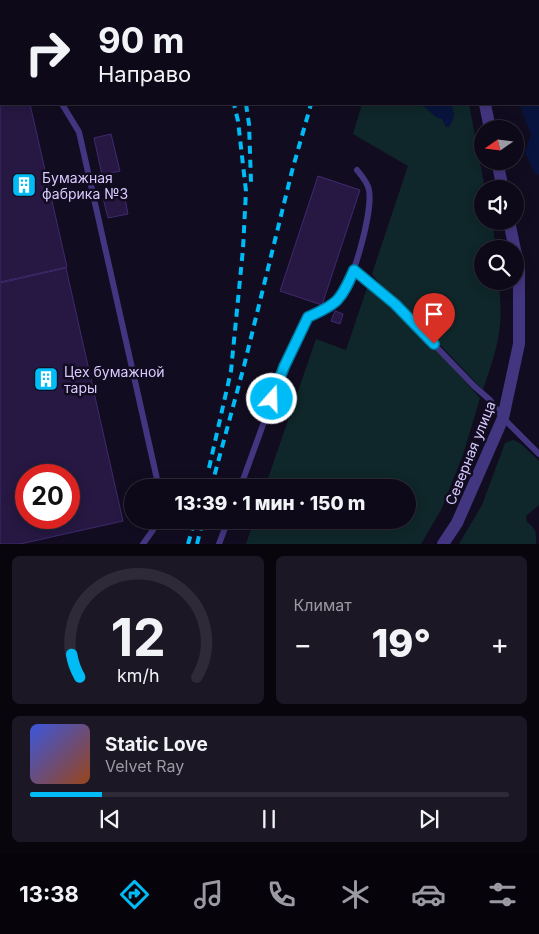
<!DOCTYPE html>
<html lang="ru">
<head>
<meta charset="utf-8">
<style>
	body { margin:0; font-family:Inter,sans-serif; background:#1c1725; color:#f1f3f6; height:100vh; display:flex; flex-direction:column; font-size:19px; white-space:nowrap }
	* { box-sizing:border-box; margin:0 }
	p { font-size:16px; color:#9b9aa2 }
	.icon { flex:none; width:28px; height:28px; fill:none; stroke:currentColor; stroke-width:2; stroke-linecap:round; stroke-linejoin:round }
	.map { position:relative; height:544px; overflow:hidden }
	.details { display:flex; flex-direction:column; gap:12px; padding:12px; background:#08050d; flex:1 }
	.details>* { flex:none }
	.guide { position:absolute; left:0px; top:0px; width:540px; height:105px; box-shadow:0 2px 12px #0003,0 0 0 1px #2e2a37; background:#0e0918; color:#f1f3f6; overflow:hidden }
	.needle { width:32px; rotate:256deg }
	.buttons { position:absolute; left:474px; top:120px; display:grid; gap:10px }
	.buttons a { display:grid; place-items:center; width:50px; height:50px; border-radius:50%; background:#0e0918; box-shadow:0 2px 12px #0003,0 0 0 1px #2e2a37; font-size:25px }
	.speed { position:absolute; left:15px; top:464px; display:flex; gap:10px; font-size:25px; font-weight:700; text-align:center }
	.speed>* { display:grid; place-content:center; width:65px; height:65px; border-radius:50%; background:#0e0918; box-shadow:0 2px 12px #0003,0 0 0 1px #2e2a37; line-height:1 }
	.speed .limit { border:8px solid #d22; background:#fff; color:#111 }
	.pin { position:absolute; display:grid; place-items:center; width:42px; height:42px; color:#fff; margin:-51px -21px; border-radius:50% 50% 50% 0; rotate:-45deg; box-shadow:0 0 5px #0007 }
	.pin .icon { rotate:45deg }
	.me { position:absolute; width:55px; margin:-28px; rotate:20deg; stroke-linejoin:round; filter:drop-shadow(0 0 4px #0008) }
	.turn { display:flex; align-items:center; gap:18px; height:105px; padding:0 15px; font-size:22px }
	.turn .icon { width:65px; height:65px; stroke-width:2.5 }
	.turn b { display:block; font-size:35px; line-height:42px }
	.big { font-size:38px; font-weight:800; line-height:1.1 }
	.details .card { flex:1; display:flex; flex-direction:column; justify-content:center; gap:8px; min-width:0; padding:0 18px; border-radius:8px; background:#1c1725 }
	.details .dial { align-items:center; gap:0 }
	.dial svg { height:130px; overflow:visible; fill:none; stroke:#2e2a37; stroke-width:7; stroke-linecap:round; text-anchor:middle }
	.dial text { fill:#f1f3f6; stroke:none }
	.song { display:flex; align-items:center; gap:15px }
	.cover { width:60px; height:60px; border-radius:8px; background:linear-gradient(135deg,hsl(230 70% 55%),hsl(20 70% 35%)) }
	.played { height:5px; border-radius:2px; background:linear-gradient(90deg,#00bcf6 15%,#2e2a37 15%) }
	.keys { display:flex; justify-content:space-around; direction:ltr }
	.heat { display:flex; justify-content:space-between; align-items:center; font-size:28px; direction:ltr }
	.details .tiles { flex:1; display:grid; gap:12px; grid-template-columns:1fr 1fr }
	.card:last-child { grid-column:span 2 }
	.trip { position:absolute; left:124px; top:479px; width:292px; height:50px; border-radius:25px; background:#0e0918; box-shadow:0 2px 12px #0003,0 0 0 1px #2e2a37; font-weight:800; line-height:50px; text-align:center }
	.dock { display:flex; height:80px; justify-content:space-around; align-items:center; background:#06040a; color:#9b9aa2 }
	.dock .icon { width:35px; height:35px }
	.dock .selected { color:#00bcf6 }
	.dock b { font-size:22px; color:#f1f3f6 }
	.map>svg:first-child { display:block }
</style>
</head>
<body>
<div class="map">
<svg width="539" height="544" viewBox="0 0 539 544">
	<rect width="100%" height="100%" fill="#120c20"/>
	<g fill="#0f272a">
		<path d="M362 104H419L425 107 435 116 442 119 446 127H449L454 115 451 104H469L485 189H482V221H492L496 249H482V281H499C500 298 502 316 499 333 496 353 489 371 483 390L409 312 380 284 372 274 408 166 353 134Z"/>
		<path d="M367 288C409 318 446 360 480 398L463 455 441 510 421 544H246L254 520H408V488L265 487 316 339 346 350Z"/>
		<path d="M514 440 521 444 539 461V505L526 516 527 522C537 530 536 532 536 544H459L482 505 505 443 510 441Z"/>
	</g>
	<g fill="#08143d">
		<path d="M522 0H539V175L534 173 525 152 531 134 519 104H539V1H521Z"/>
		<path d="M419 104H451C454 113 455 119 449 127H446L442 119 435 116 425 107 421 106Z"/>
	</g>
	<g fill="#261842" stroke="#40296e" fill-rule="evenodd">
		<path d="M0 0H6V1H1V104H30L67 267 0 282Z"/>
		<path d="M111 134 120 171 102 175 94 138Z"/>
		<path d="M318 176 360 190 322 305 280 291Z"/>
		<path d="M124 193 128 214 108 218 103 198Z"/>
		<path d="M66 268 123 521 20 544H0V283ZM26 475H69V518H26Z"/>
		<path d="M335 311 343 314 340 324 331 321Z"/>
	</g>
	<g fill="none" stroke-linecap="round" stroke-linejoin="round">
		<g stroke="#433680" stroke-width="6">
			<path d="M13 0 14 1"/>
			<path d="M62 104 79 132 159 488"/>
			<path d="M354 270 395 304 474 386 490 400 503 418 539 454"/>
			<path d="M240 488 284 367 308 317C318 312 330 308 338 300 353 285 373 211 369 190 368 183 362 176 357 170"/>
			<path d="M143 544 153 530 156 520"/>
			<path d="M219 544 228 520"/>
		</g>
		<g stroke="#433680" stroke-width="12">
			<path d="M464 0V1"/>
			<path d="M485 104 490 129"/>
			<path d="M497 161 503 189"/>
			<path d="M443 544 457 523 503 418 519 344V269L509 221"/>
		</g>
		<g stroke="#00bcf6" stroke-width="4" stroke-dasharray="8 6" stroke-linecap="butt">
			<path d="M208 0V1"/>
			<path d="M225 0V1"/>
			<path d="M345 1V0"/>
			<path d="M246 104 249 124 251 182"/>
			<path d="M209 468 231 371 243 249 246 191 238 121 234 104"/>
			<path d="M211 488 244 366 292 171 311 104"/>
			<path d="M188 544 195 520"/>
			<path d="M197 544 203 520"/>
		</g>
	</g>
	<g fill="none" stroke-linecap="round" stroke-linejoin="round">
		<defs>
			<path id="route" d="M272 399 284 367 308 317C338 304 341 300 354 270L395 304 434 344"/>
		</defs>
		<use href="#route" stroke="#007aa0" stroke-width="12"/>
		<use href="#route" stroke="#00bcf6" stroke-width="9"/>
	</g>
	<defs>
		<symbol id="building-square" viewBox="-11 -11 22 22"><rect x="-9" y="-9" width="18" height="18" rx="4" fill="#00bcf6" stroke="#120c20"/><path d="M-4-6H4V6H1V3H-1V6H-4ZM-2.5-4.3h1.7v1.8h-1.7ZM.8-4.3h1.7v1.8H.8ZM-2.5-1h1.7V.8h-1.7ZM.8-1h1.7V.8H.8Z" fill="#fff"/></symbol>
	</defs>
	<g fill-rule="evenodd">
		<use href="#building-square" x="10" y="171" width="28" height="28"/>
		<use href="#building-square" x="32" y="365" width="28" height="28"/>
	</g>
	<g text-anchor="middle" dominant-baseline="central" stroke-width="5" stroke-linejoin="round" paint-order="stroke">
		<g font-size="14" fill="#d8cbff" stroke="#120c20" text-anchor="start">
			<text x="42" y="177">Бумажная<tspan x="42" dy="16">фабрика №3</tspan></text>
			<text x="64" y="371">Цех бумажной<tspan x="64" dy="16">тары</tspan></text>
		</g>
		<g font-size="14" fill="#d8cbff" stroke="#120c20">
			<text transform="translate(470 453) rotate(-68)">Северная улица</text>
		</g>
	</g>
</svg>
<div class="buttons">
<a><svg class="needle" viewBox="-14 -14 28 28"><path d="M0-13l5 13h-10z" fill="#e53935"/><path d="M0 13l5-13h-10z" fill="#9b9aa2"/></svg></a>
<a><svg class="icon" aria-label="sound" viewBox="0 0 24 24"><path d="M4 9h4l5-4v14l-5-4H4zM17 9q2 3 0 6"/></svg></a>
<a><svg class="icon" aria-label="search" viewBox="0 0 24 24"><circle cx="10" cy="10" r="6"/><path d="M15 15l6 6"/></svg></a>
</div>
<div class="speed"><div class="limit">20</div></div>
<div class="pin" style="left:434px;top:344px;background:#d93025"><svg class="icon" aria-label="arrive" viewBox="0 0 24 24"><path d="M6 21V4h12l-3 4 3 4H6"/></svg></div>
<svg class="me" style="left:272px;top:399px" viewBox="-20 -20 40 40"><circle r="17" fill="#00bcf6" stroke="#fff" stroke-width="3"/><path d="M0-11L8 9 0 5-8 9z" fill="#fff"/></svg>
<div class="trip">13:39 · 1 мин · 150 m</div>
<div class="guide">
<div class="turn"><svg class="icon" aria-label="right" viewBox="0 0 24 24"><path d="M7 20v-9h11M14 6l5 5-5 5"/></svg><div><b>90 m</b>Направо</div></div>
</div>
</div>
<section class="details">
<div class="tiles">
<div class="card dial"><svg viewBox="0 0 100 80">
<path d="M14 69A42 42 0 1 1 86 69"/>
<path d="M14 69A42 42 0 0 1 9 55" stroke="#00bcf6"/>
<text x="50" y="56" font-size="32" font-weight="700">12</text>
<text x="50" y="72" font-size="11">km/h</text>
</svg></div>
<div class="card"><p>Климат</p>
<div class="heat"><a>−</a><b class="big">19°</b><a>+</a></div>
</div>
<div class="card">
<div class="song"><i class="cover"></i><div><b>Static Love</b><p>Velvet Ray</p></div></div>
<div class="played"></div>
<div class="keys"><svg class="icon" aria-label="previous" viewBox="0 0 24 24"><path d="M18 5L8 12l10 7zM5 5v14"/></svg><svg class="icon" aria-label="pause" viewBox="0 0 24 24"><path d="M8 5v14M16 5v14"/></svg><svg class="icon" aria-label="next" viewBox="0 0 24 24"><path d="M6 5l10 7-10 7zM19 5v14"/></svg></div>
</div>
</div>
</section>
<nav class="dock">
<b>13:38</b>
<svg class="icon selected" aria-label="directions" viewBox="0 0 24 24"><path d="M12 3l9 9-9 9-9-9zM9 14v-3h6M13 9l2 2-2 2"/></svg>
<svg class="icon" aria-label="music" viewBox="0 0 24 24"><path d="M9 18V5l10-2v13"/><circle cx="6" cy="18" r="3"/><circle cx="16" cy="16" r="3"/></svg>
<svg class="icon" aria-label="phone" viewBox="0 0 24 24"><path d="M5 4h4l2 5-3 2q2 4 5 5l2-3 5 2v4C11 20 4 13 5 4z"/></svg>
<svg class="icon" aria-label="climate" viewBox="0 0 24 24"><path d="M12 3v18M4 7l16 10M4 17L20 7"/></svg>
<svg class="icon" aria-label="car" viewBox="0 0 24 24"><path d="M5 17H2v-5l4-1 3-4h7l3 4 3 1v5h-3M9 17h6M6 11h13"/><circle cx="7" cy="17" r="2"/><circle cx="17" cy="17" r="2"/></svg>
<svg class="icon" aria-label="filters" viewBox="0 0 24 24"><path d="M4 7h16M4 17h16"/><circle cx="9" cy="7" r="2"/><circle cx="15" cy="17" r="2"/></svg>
</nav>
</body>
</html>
